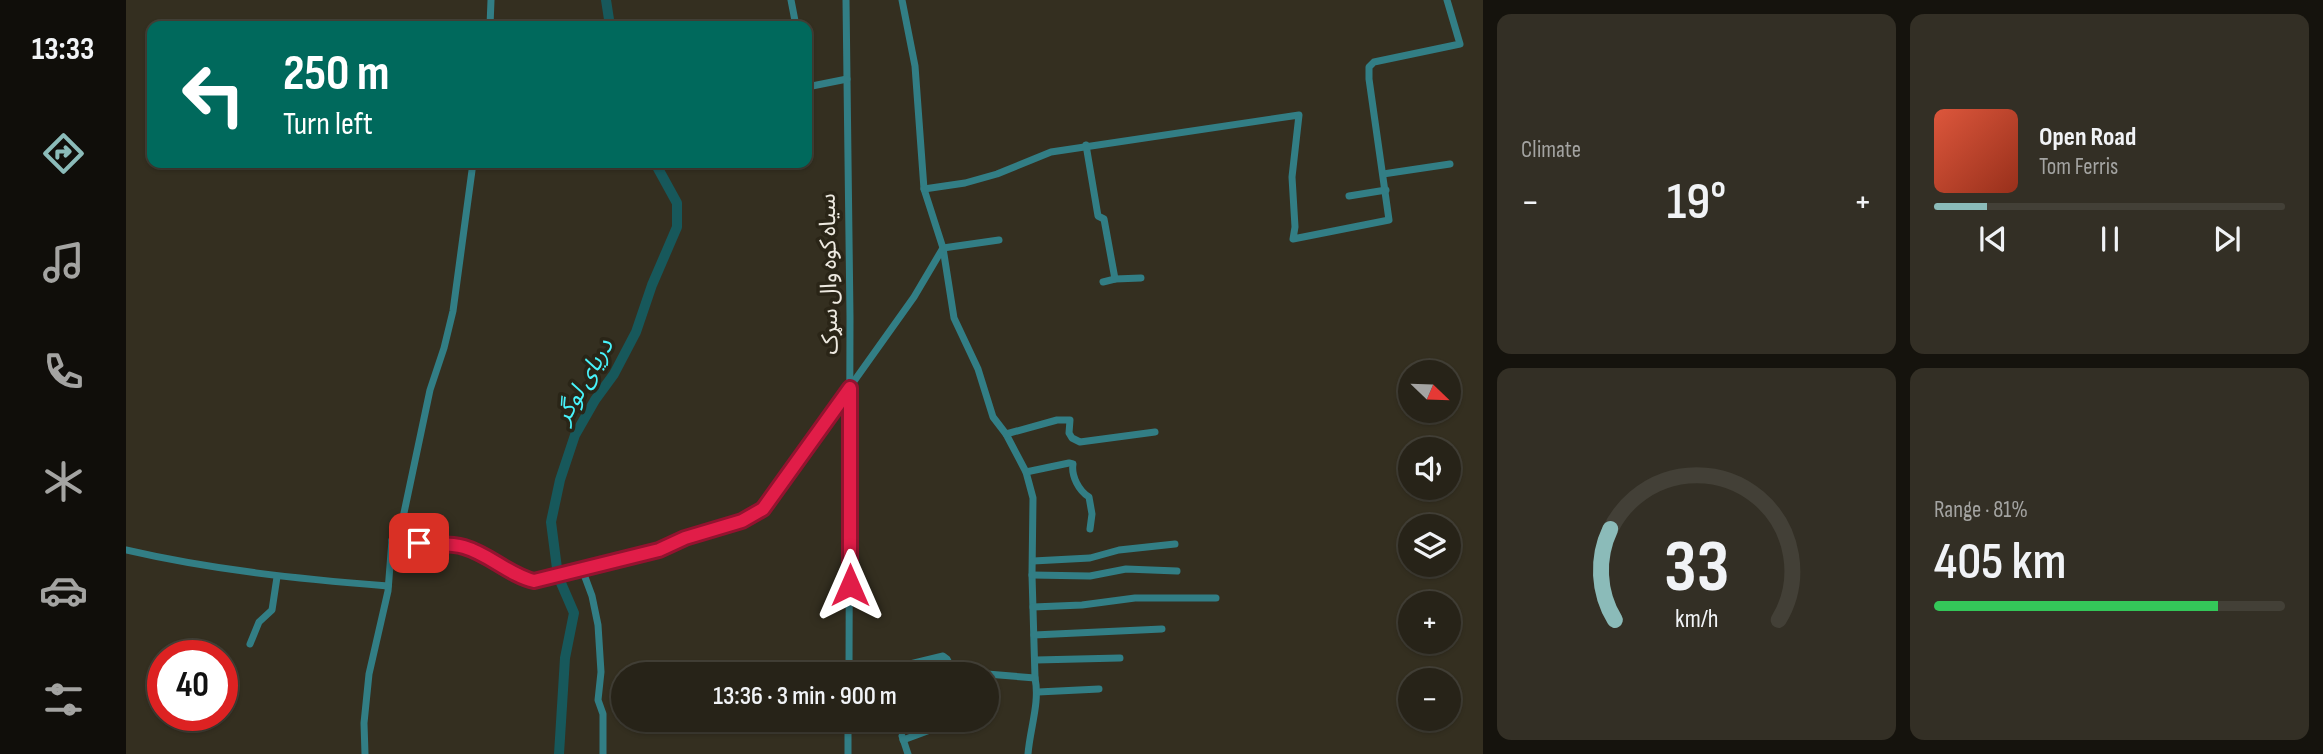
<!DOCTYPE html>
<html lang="en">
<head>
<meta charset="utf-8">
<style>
	body { margin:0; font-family:"Sofia Sans Condensed","Noto Sans Arabic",sans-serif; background:#332f25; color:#f1f3f6; height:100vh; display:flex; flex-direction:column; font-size:26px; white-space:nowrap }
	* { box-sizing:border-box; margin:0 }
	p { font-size:23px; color:#a4a4a2 }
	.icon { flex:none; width:38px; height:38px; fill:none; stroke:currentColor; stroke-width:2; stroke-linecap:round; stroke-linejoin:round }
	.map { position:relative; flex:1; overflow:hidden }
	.sheet { display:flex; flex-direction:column; gap:14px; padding:14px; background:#15130d; width:840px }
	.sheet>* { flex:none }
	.top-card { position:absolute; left:21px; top:21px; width:665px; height:147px; border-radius:14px; box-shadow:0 2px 5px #0004,0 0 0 2px #434037; background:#00695c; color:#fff; overflow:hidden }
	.needle { width:46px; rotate:113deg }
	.tools { position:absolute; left:1272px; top:360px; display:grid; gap:14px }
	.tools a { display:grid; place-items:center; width:63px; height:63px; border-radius:50%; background:#272318; box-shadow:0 2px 5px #0004,0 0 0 2px #434037; font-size:35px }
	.speed { position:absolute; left:21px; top:640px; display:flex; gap:14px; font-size:35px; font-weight:700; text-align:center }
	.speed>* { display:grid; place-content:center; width:91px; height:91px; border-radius:50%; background:#272318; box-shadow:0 2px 5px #0004,0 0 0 2px #434037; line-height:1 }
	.speed .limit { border:10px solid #d22; background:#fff; color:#111 }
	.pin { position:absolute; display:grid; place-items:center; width:60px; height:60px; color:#fff; margin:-30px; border-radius:14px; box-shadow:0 4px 10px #0006 }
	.me { position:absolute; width:77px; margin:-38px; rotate:0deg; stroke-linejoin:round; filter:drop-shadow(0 0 5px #0008) }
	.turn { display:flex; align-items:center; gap:24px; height:147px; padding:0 21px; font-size:32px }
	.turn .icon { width:91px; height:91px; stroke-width:2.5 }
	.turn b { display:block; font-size:49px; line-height:60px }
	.big { font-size:52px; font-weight:600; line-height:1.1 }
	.sheet .card { flex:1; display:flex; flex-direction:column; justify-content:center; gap:10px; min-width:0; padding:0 24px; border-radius:14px; background:#332f25 }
	.sheet .dial { align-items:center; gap:0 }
	.dial svg { height:182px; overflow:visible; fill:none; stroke:#434037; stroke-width:7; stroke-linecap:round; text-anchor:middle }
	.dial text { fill:#f1f3f6; stroke:none }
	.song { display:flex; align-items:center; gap:21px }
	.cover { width:84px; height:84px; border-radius:10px; background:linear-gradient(135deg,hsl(10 70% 55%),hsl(10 70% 35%)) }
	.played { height:7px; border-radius:4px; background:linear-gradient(90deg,#8bbbb9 15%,#434037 15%) }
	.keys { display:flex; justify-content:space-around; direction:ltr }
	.heat { display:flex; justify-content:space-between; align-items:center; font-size:38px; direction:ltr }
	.charge { height:10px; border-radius:5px; background:linear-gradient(90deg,#34c759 81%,#434037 0) }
	.sheet .tiles { flex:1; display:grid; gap:14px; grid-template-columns:repeat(2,1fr) }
	.trip { position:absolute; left:485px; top:662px; width:388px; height:70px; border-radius:35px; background:#272318; box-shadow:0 2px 5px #0004,0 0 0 2px #434037; font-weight:600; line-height:70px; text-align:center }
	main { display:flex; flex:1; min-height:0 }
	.tabs { display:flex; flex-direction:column; width:126px; justify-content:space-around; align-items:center; background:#100e0a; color:#a4a4a2 }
	.tabs .icon { width:49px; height:49px }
	.tabs .active { color:#8bbbb9 }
	.tabs b { font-size:32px; color:#f1f3f6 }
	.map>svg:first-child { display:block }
</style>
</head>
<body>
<main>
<nav class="tabs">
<b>13:33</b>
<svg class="icon active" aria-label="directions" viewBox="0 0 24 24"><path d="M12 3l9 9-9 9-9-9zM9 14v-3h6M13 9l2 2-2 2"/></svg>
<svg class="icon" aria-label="music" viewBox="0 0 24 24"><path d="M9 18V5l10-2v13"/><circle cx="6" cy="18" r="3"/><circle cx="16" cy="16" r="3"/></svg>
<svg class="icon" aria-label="phone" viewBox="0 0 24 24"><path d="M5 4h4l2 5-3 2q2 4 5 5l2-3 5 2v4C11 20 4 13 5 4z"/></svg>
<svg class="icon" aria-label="climate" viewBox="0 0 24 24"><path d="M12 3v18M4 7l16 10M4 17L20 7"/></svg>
<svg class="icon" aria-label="car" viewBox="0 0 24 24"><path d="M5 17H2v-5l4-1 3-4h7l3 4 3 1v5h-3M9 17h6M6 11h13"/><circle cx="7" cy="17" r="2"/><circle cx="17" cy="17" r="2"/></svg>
<svg class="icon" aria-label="filters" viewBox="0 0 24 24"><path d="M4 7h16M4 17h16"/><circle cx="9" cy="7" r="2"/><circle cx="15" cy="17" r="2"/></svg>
</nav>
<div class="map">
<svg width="1357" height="754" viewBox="0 0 1357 754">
	<rect width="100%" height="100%" fill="#342f20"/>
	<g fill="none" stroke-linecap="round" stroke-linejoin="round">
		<g stroke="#17585b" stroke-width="10">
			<path d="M480 0 484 26"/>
			<path d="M433 754 439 658 448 613 432 576 425 522 434 480 449 435 469 400 488 374 510 332 526 285 551 227V203L529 163"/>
		</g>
		<g stroke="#327e85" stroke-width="7">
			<path d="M665 0 670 26"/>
			<path d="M720 0 724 317 723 674"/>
			<path d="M776 0 789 66 798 189 817 248 828 318 852 369 867 417 880 434 900 472 907 498 906 575 909 678C914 703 904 728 902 754"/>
			<path d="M364 26 365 0"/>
			<path d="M681 87 721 79"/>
			<path d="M960 145 972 216 978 219 989 279"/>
			<path d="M1257 174 1324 164"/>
			<path d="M798 189 839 183 871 174 925 152 1173 115 1166 177 1169 227 1167 239 1263 220 1243 79V67L1248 62 1334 44 1321 0"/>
			<path d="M1223 196 1260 190"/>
			<path d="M977 282 989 279 1015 278"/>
			<path d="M880 434 931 420H944L943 433 946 438 954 442 1029 432"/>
			<path d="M900 472 943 463 947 464C945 476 953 491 963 497L966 514 964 529"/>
			<path d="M266 540 335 546 369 561 398 578 408 581 533 550 559 538 616 521 637 509 788 297 817 248 873 240"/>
			<path d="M0 550C86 570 173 579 262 586"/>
			<path d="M907 561 964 558 993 550 1049 544"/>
			<path d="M456 569 466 596 472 625 475 672 472 700 477 714V754"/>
			<path d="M906 575 964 576 1000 569 1051 571"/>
			<path d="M907 607 956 605 1009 598H1090"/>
			<path d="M908 635 1036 629"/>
			<path d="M124 644 133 622 146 610 151 577"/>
			<path d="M910 660 994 658"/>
			<path d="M723 672H751L817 656 821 659 827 671 860 674"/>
			<path d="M861 674 909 678"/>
			<path d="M912 692 973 689"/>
			<path d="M776 736 782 754"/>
			<path d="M777 740 804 730"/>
			<path d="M239 754 238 723 243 674 262 591 266 540 275 527 304 390 318 348 327 311 347 163"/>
			<path d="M722 754V719"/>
		</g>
	</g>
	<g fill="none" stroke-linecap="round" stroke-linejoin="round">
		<defs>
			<path id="route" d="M293 543C307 545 324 543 338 547 363 554 383 575 408 581L533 550 559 538 616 521 637 509 724 388V585"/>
		</defs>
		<use href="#route" stroke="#92132f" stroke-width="18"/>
		<use href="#route" stroke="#e11d48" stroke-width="12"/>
	</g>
	<g text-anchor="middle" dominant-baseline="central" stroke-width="7" stroke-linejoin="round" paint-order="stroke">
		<g font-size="23" fill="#eeeae1" stroke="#2a2517">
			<text transform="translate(703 274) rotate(-91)">سیاه کوه وال سړک</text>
		</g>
		<g font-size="24" font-style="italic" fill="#48f3fb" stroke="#2a2517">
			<text transform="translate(458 381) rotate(-60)">دریای لوگر</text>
		</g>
	</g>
</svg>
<div class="tools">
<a><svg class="needle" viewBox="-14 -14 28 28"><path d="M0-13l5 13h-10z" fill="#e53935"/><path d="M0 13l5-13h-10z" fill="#a4a4a2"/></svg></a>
<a><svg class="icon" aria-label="sound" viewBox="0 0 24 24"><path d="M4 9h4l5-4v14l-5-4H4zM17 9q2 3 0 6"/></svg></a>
<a><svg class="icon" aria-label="layers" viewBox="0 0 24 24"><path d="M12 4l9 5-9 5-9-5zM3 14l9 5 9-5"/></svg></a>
<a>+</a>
<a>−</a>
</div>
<div class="speed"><div class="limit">40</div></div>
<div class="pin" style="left:293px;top:543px;background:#d93025"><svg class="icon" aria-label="arrive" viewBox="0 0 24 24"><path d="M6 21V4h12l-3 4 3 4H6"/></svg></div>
<svg class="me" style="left:724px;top:585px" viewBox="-20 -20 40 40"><path d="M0-17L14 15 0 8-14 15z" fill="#e11d48" stroke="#fff" stroke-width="4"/></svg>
<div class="trip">13:36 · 3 min · 900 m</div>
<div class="top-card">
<div class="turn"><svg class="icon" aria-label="left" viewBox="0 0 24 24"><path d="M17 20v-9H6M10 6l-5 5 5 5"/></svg><div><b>250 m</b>Turn left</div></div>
</div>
</div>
<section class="sheet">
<div class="tiles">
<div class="card"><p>Climate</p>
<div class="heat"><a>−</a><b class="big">19°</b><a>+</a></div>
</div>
<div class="card">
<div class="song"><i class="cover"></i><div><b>Open Road</b><p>Tom Ferris</p></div></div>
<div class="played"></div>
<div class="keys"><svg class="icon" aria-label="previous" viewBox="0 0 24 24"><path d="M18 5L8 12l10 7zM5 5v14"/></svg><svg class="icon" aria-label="pause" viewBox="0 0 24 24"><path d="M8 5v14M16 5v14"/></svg><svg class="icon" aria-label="next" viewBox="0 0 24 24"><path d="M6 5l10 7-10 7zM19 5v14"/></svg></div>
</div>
<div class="card dial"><svg viewBox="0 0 100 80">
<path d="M14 69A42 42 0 1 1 86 69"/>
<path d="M14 69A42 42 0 0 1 12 29" stroke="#8bbbb9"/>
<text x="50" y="56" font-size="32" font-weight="700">33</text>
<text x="50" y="72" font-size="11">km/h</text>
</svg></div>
<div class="card"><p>Range · 81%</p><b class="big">405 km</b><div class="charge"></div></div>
</div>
</section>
</main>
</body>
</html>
